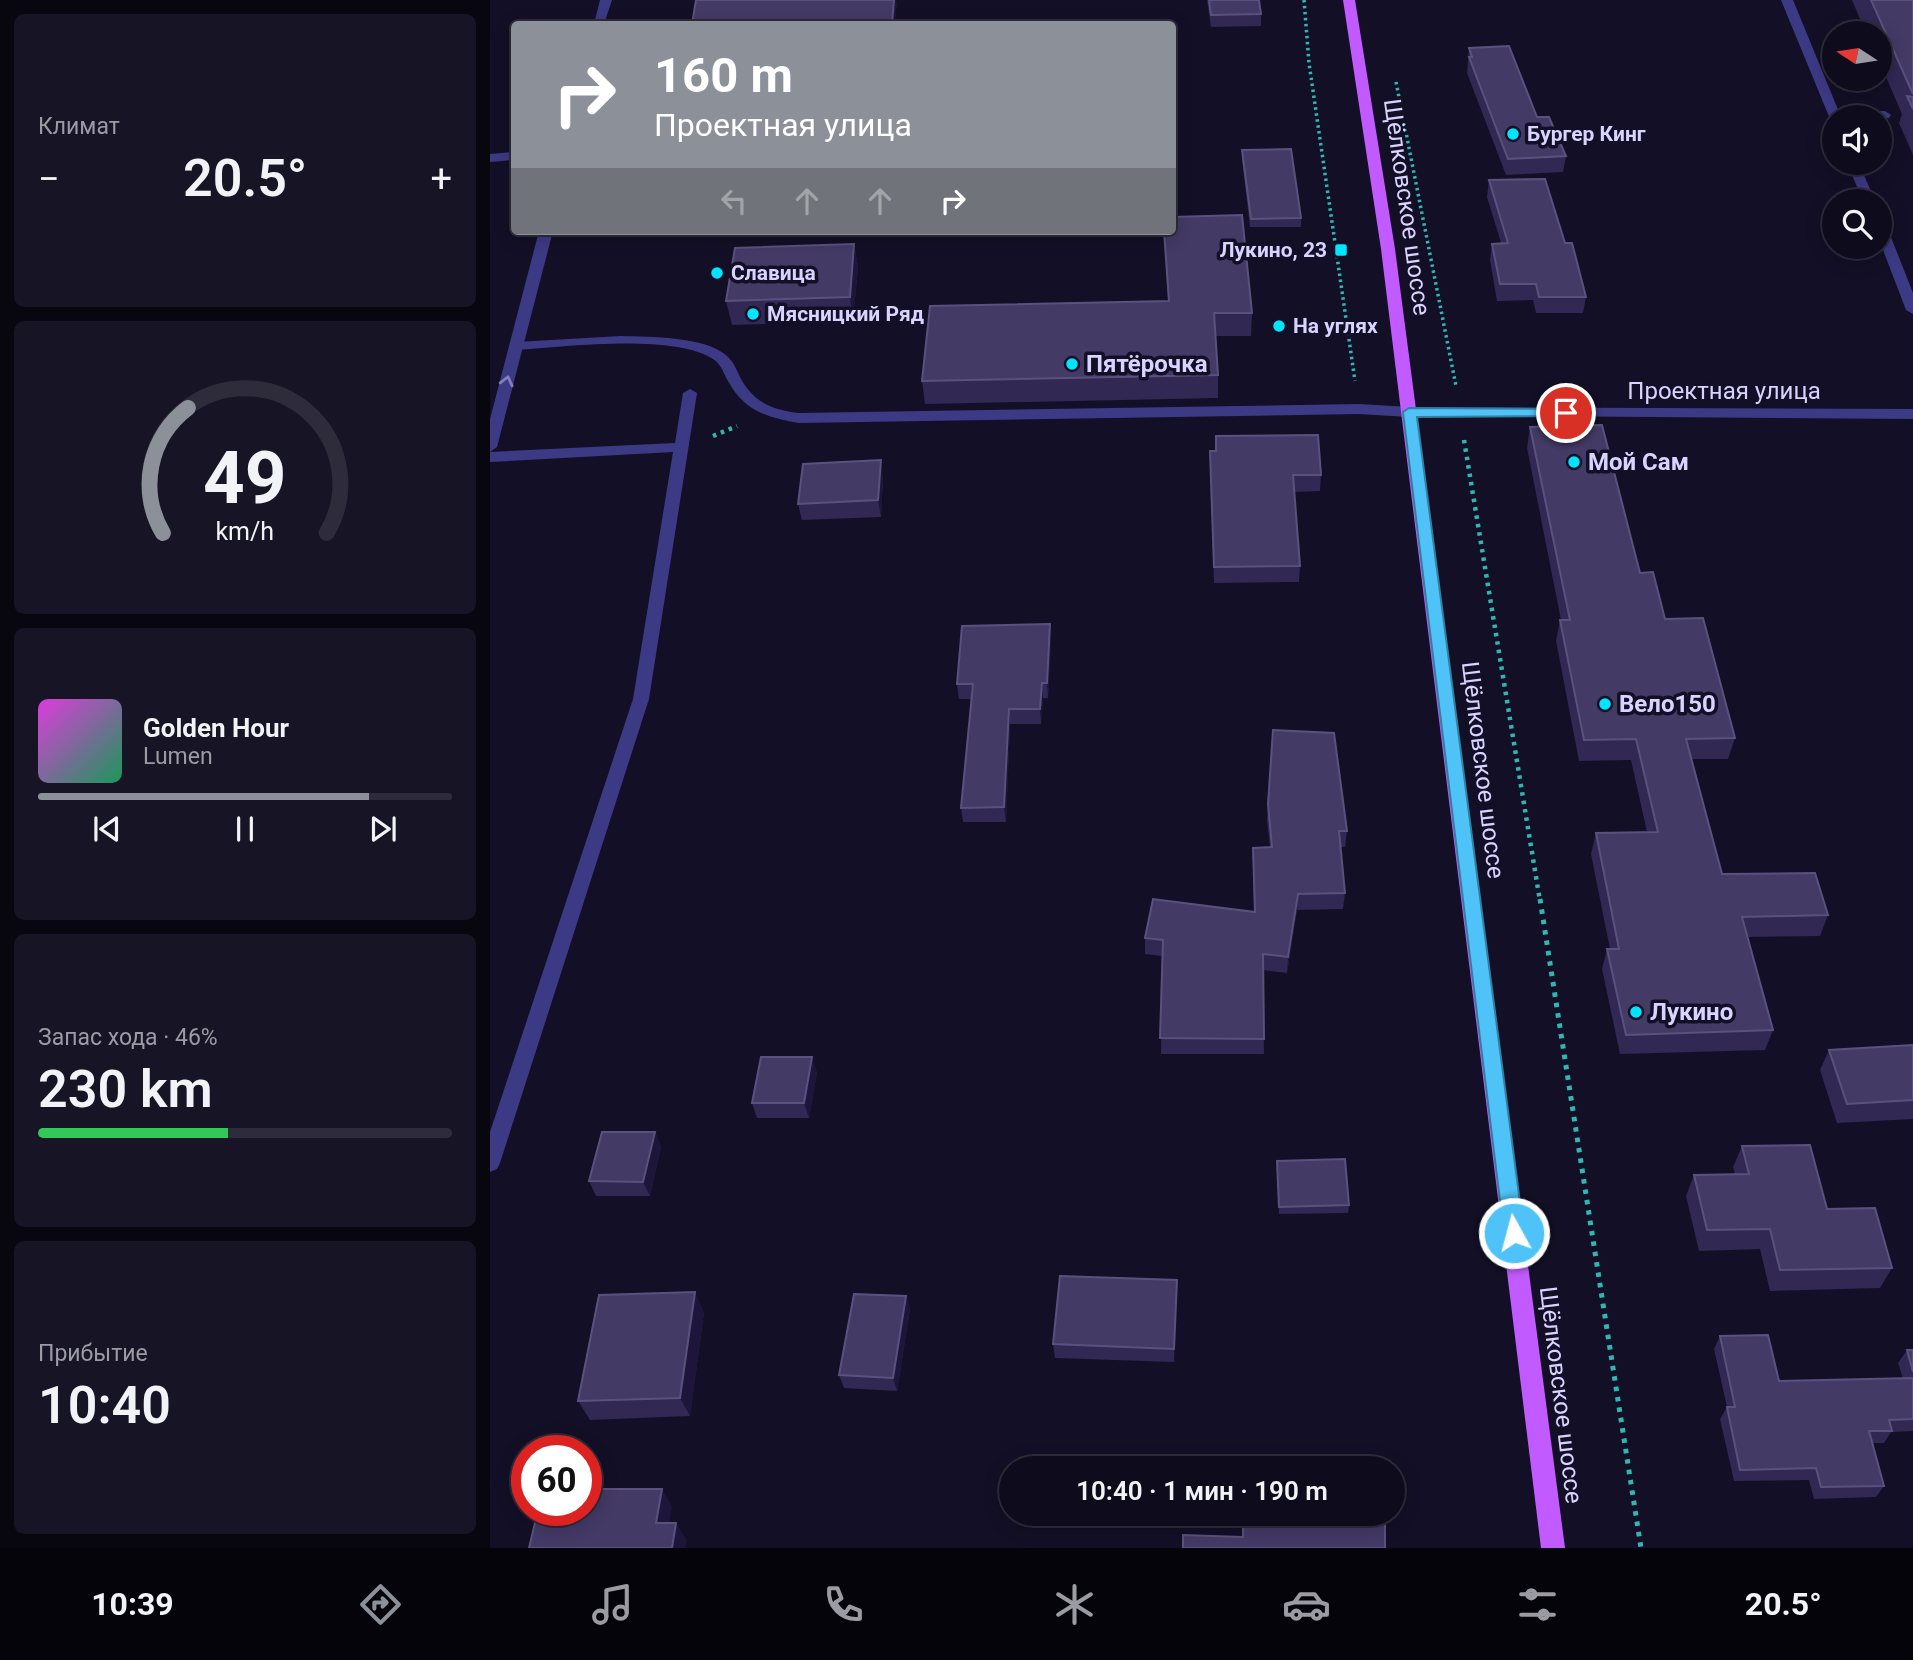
<!DOCTYPE html>
<html lang="ru">
<head>
<meta charset="utf-8">
<style>
	body { margin:0; font-family:Roboto,sans-serif; background:#171425; color:#f1f3f6; height:100vh; display:flex; flex-direction:column; font-size:26px; white-space:nowrap }
	* { box-sizing:border-box; margin:0 }
	p { font-size:23px; color:#9b9ba3 }
	.icon { flex:none; width:38px; height:38px; fill:none; stroke:currentColor; stroke-width:2; stroke-linecap:round; stroke-linejoin:round }
	.map { position:relative; flex:1; overflow:hidden }
	.drawer { display:flex; flex-direction:column; gap:14px; padding:14px; background:#08060f; width:490px }
	.drawer>* { flex:none }
	.banner { position:absolute; left:21px; top:21px; width:665px; height:214px; border-radius:7px; box-shadow:0 4px 18px #0003,0 0 0 2px #2e2b3b; background:#8c9099; color:#fff; overflow:hidden }
	.needle { width:46px; rotate:282deg }
	.tools { position:absolute; left:1332px; top:21px; display:grid; gap:14px }
	.tools a { display:grid; place-items:center; width:70px; height:70px; border-radius:50%; background:#0e0b1c; box-shadow:0 4px 18px #0003,0 0 0 2px #2e2b3b; font-size:35px }
	.speed { position:absolute; left:21px; top:1435px; display:flex; gap:14px; font-size:35px; font-weight:700; text-align:center }
	.speed>* { display:grid; place-content:center; width:91px; height:91px; border-radius:50%; background:#0e0b1c; box-shadow:0 4px 18px #0003,0 0 0 2px #2e2b3b; line-height:1 }
	.speed .limit { border:10px solid #d22; background:#fff; color:#111 }
	.pin { position:absolute; display:grid; place-items:center; width:60px; height:60px; color:#fff; margin:-30px; border:4px solid #fff; border-radius:50%; box-shadow:0 2px 7px #0007 }
	.me { position:absolute; width:77px; margin:-38px; rotate:353deg; stroke-linejoin:round; filter:drop-shadow(0 0 5px #0008) }
	.turn { display:flex; align-items:center; gap:24px; height:147px; padding:0 28px; font-size:32px }
	.turn .icon { width:91px; height:91px; stroke-width:2.5 }
	.turn b { display:block; font-size:49px; line-height:60px }
	.lanes { display:flex; align-items:center; height:66px; padding:0 28px; background:#0003; justify-content:center; gap:35px; direction:ltr }
	.lanes .off { opacity:.35 }
	.big { font-size:52px; font-weight:600; line-height:1.1 }
	.drawer .widget { flex:1; display:flex; flex-direction:column; justify-content:center; gap:10px; min-width:0; padding:0 24px; border-radius:10px; background:#171425 }
	.drawer .dial { align-items:center; gap:0 }
	.dial svg { height:182px; overflow:visible; fill:none; stroke:#2e2b3b; stroke-width:7; stroke-linecap:round; text-anchor:middle }
	.dial text { fill:#f1f3f6; stroke:none }
	.song { display:flex; align-items:center; gap:21px }
	.cover { width:84px; height:84px; border-radius:10px; background:linear-gradient(135deg,hsl(300 70% 55%),hsl(150 70% 35%)) }
	.played { height:7px; border-radius:4px; background:linear-gradient(90deg,#8c9099 80%,#2e2b3b 80%) }
	.keys { display:flex; justify-content:space-around; direction:ltr }
	.heat { display:flex; justify-content:space-between; align-items:center; font-size:38px; direction:ltr }
	.charge { height:10px; border-radius:5px; background:linear-gradient(90deg,#34c759 46%,#2e2b3b 0) }
	.trip { position:absolute; left:509px; top:1456px; width:406px; height:70px; border-radius:35px; background:#0e0b1c; box-shadow:0 4px 18px #0003,0 0 0 2px #2e2b3b; font-weight:600; line-height:70px; text-align:center }
	.tabs { display:flex; height:112px; justify-content:space-around; align-items:center; background:#06040b; color:#9b9ba3 }
	.tabs .icon { width:49px; height:49px }
	.tabs .current { color:#8c9099 }
	.tabs b { font-size:32px; color:#f1f3f6 }
	main { display:flex; flex:1; min-height:0 }
	.map>svg:first-child { display:block }
</style>
</head>
<body>
<main>
<section class="drawer">
<div class="widget"><p>Климат</p>
<div class="heat"><a>−</a><b class="big">20.5°</b><a>+</a></div>
</div>
<div class="widget dial"><svg viewBox="0 0 100 80">
<path d="M14 69A42 42 0 1 1 86 69"/>
<path d="M14 69A42 42 0 0 1 25 14" stroke="#8c9099"/>
<text x="50" y="56" font-size="32" font-weight="700">49</text>
<text x="50" y="72" font-size="11">km/h</text>
</svg></div>
<div class="widget">
<div class="song"><i class="cover"></i><div><b>Golden Hour</b><p>Lumen</p></div></div>
<div class="played"></div>
<div class="keys"><svg class="icon" aria-label="previous" viewBox="0 0 24 24"><path d="M18 5L8 12l10 7zM5 5v14"/></svg><svg class="icon" aria-label="pause" viewBox="0 0 24 24"><path d="M8 5v14M16 5v14"/></svg><svg class="icon" aria-label="next" viewBox="0 0 24 24"><path d="M6 5l10 7-10 7zM19 5v14"/></svg></div>
</div>
<div class="widget"><p>Запас хода · 46%</p><b class="big">230 km</b><div class="charge"></div></div>
<div class="widget"><p>Прибытие</p><b class="big">10:40</b></div>
</section>
<div class="map">
<svg width="1423" height="1548" viewBox="0 0 1423 1548">
	<rect width="100%" height="100%" fill="#130f26"/>
	<g fill="none" stroke-linecap="round" stroke-linejoin="round">
		<g stroke="#2fb8b0" stroke-width="3.5" stroke-dasharray="2.5 3.5" stroke-linecap="butt">
			<path d="M814 0 819 63 865 381"/>
			<path d="M906 82 966 386"/>
		</g>
		<g stroke="#2fb8b0" stroke-width="4.5" stroke-dasharray="3.5 5" stroke-linecap="butt">
			<path d="M223 436 247 426"/>
			<path d="M974 440 1050 901"/>
		</g>
		<path stroke="#2fb8b0" stroke-width="5" stroke-dasharray="4.5 6" stroke-linecap="butt" d="M1050 899 1151 1548"/>
		<g fill="#3d3a85" fill-rule="evenodd">
			<path d="M1291 0H1303L1349 112 1395 111 1401 115 1399 118 1340 119Z"/>
			<path d="M24 152V160L0 162V154Z"/>
			<path d="M1357 163H1369L1385 201H1373Z"/>
			<path d="M1390 223 1397 227 1423 293V314L1416 310 1390 242Z"/>
			<path d="M131 336C160 337 215 336 237 356 244 362 247 371 251 379 264 403 284 410 309 413L869 404 919 407 926 412 919 417 869 414 309 423C278 418 254 411 238 381 234 374 231 364 223 359 182 333 75 347 26 350L19 346 26 342Z"/>
			<path d="M200 389 207 393 159 699 10 1163 7 1169 0 1172V1132L143 699 183 452 0 462V452L185 443 193 393Z"/>
		</g>
		<g fill="#3d3a85" fill-rule="evenodd">
			<path d="M110 0H122L114 24H104Z"/>
			<path d="M49 231H63L7 447 0 452V419Z"/>
			<path d="M919 407 1423 409V419L914 415V409Z"/>
		</g>
		<path fill="#c25bff" fill-rule="evenodd" d="M853 0H865L905 249 1075 1548H1051L891 249Z"/>
	</g>
	<g fill="#312854">
		<path d="M717 0H769L771 14V26L721 27Z"/>
		<path d="M1362 0H1423V155L1409 123 1412 114 1390 63V33H1376Z"/>
		<path d="M979 48 1047 117 1076 156 1073 172 1016 175 977 73Z"/>
		<path d="M752 150 811 218V227H760L752 159Z"/>
		<path d="M999 180 1075 243 1096 297 1093 313H1046L1043 300 1007 301 1000 260 1002 244 1011 243 997 197Z"/>
		<path d="M674 231H682L762 313 761 336H726L728 375V398L435 404 432 381 678 301Z"/>
		<path d="M364 244 368 267 363 321 242 325 236 301Z"/>
		<path d="M1040 427 1150 573 1175 619 1245 738 1238 759H1201L1232 874 1338 915 1330 936 1257 937 1283 1030 1275 1050 1130 1054 1112 969 1117 949H1120L1101 854 1106 833 1157 832 1141 760 1089 761 1066 641 1070 620H1071L1037 448Z"/>
		<path d="M726 436 831 475 830 491 804 492 810 566 809 582 724 583 720 451H726Z"/>
		<path d="M393 477 391 517 312 520 308 504Z"/>
		<path d="M561 639 558 698H553L551 724H520L516 822H473L471 808 482 699H469L467 684Z"/>
		<path d="M783 730 857 831 855 847H850L855 893 853 909 807 910 797 973 773 970 774 1054H671L672 956 655 954V938L764 912 763 848 780 847 777 820Z"/>
		<path d="M1423 1045V1119L1347 1123 1330 1070 1339 1050Z"/>
		<path d="M327 1072 319 1118H267L262 1103Z"/>
		<path d="M165 1132 171 1147 160 1196H106L99 1181Z"/>
		<path d="M1252 1146 1337 1209 1402 1268 1390 1288 1280 1291 1270 1249 1209 1251 1196 1196 1204 1175 1245 1174 1243 1167Z"/>
		<path d="M787 1161 859 1205 858 1213 789 1214Z"/>
		<path d="M687 1280 684 1362 565 1358 563 1344Z"/>
		<path d="M416 1296 420 1309 407 1391 354 1388 349 1375Z"/>
		<path d="M214 1312 200 1416 100 1420 88 1401Z"/>
		<path d="M1230 1336 1289 1381 1413 1378 1408 1363 1417 1350H1423V1431L1401 1432 1394 1443H1383L1394 1486 1386 1497 1324 1499 1319 1480 1244 1481 1230 1419 1237 1407 1224 1349Z"/>
	</g>
	<g fill="#1d163a">
		<path d="M404 0H406L407 4 405 24H402Z"/>
		<path d="M364 244 368 267 363 321 360 297Z"/>
		<path d="M391 460 393 477 391 517 388 500Z"/>
		<path d="M560 624 561 639 558 698 557 683Z"/>
		<path d="M552 683 553 698 551 724 550 709Z"/>
		<path d="M519 709 520 724 516 822 514 807Z"/>
		<path d="M808 894 807 910 797 973 798 957Z"/>
		<path d="M322 1057 327 1072 319 1118 314 1103Z"/>
		<path d="M165 1132 171 1147 160 1196 153 1182Z"/>
		<path d="M687 1280V1294L684 1362V1349Z"/>
		<path d="M205 1292 214 1312 200 1416 190 1398Z"/>
		<path d="M416 1296 420 1309 407 1391 403 1378Z"/>
		<path d="M172 1489 182 1506 177 1540 166 1523Z"/>
		<path d="M186 1523 197 1540 195 1548H182Z"/>
	</g>
	<g fill="#433a66" stroke="#5a527e" stroke-width="2">
		<path d="M206 0H404L402 24H202Z"/>
		<path d="M719 0H769L771 14 721 15Z"/>
		<path d="M1381 0H1423V94Z"/>
		<path d="M1019 46 1047 117H1059L1076 156 1018 159 979 57H982L979 48Z"/>
		<path d="M1417 96 1423 97V109Z"/>
		<path d="M801 149 811 218 761 219 752 150Z"/>
		<path d="M1055 179 1075 243H1082L1096 297H1049L1046 284H1010L1002 244 1018 243 999 180Z"/>
		<path d="M752 215 762 313H724L728 375 432 381 440 306 679 301 674 231H682V217Z"/>
		<path d="M364 244 360 297 236 301 245 248Z"/>
		<path d="M1112 425 1150 573 1163 572 1175 619 1213 618 1245 738 1196 739 1232 874 1325 873 1338 915 1252 917 1283 1030 1136 1035 1117 949H1129L1106 833 1168 832 1146 739 1094 740 1070 620H1080L1040 427Z"/>
		<path d="M828 435 831 475H803L810 566 724 567 720 451H726V436Z"/>
		<path d="M391 460 388 500 308 504 313 464Z"/>
		<path d="M560 624 557 683H552L550 709H519L514 807 471 808 483 684H467L472 626Z"/>
		<path d="M783 730 844 733 857 831H849L855 893 808 894 798 957 773 954 774 1039 670 1038 673 940 655 938 663 899 765 912 763 848 782 847 778 804Z"/>
		<path d="M1423 1045V1100L1357 1104 1339 1050Z"/>
		<path d="M271 1057H322L314 1103H262Z"/>
		<path d="M112 1132H165L153 1182 99 1181Z"/>
		<path d="M1320 1145 1337 1209 1385 1208 1402 1268 1290 1270 1280 1229 1217 1230 1204 1175 1259 1174 1252 1146Z"/>
		<path d="M855 1159 859 1205 789 1207 787 1161Z"/>
		<path d="M570 1276 687 1280 684 1349 563 1344Z"/>
		<path d="M205 1292 190 1398 88 1401 109 1295Z"/>
		<path d="M364 1294 416 1296 403 1378 349 1375Z"/>
		<path d="M1278 1335 1289 1381 1423 1378V1419L1399 1420 1402 1431H1379L1394 1486 1331 1487 1326 1468 1250 1470 1237 1407H1245L1230 1336Z"/>
		<path d="M1417 1350H1423V1372Z"/>
		<path d="M96 1489H172L166 1523H186L182 1548H39L48 1510H96Z"/>
		<path d="M753 1515 895 1521V1548H693V1535L753 1537Z"/>
	</g>
	<defs><path id="oneway-chevron" d="M-2-3.5L2.5 0L-2 3.5" fill="none" stroke-width="1.6" stroke-linecap="round" stroke-linejoin="round" transform="scale(1.75)"/></defs>
	<use stroke="#837fbc" href="#oneway-chevron" transform="translate(17 381) rotate(-76)"/>
	<path fill="#4fc3f7" stroke="#337fa1" stroke-width="2" d="M1076 409 1081 410V416L927 417 1034 1233 1031 1239 1024 1241 1017 1239 1014 1233 913 412 919 408Z"/>
	<g fill="#00e5ff" stroke="#130f26" stroke-width="2.5">
		<circle cx="1023" cy="134" r="7"/>
		<rect x="844" y="243" width="14" height="14" rx="3.5"/>
		<circle cx="227" cy="273" r="7"/>
		<circle cx="263" cy="314" r="7"/>
		<circle cx="789" cy="326" r="7"/>
		<circle cx="582" cy="364" r="7"/>
		<circle cx="1084" cy="462" r="7"/>
		<circle cx="1115" cy="704" r="7"/>
		<circle cx="1146" cy="1012" r="7"/>
	</g>
	<g text-anchor="middle" dominant-baseline="central" stroke-width="7" stroke-linejoin="round" paint-order="stroke">
		<g font-size="21" font-weight="bold" fill="#d9d4ff" stroke="#130f26" text-anchor="start">
			<text x="1037" y="134">Бургер Кинг</text>
			<text x="837" y="250" text-anchor="end">Лукино, 23</text>
			<text x="241" y="273">Славица</text>
			<text x="277" y="314">Мясницкий Ряд</text>
			<text x="803" y="326">На углях</text>
		</g>
		<g font-size="24" fill="#d9d4ff" stroke="#130f26">
			<text transform="translate(917 207) rotate(82)">Щёлковское шоссе</text>
			<text x="1234" y="391">Проектная улица</text>
			<text transform="translate(993 770) rotate(83)">Щёлковское шоссе</text>
			<text transform="translate(1071 1395) rotate(83)">Щёлковское шоссе</text>
		</g>
		<g font-size="24" font-weight="bold" fill="#d9d4ff" stroke="#130f26" text-anchor="start">
			<text x="596" y="364">Пятёрочка</text>
			<text x="1098" y="462">Мой Сам</text>
			<text x="1129" y="704">Вело150</text>
			<text x="1160" y="1012">Лукино</text>
		</g>
	</g>
</svg>
<div class="tools">
<a><svg class="needle" viewBox="-14 -14 28 28"><path d="M0-13l5 13h-10z" fill="#e53935"/><path d="M0 13l5-13h-10z" fill="#9b9ba3"/></svg></a>
<a><svg class="icon" aria-label="sound" viewBox="0 0 24 24"><path d="M4 9h4l5-4v14l-5-4H4zM17 9q2 3 0 6"/></svg></a>
<a><svg class="icon" aria-label="search" viewBox="0 0 24 24"><circle cx="10" cy="10" r="6"/><path d="M15 15l6 6"/></svg></a>
</div>
<div class="speed"><div class="limit">60</div></div>
<div class="pin" style="left:1076px;top:413px;background:#d93025"><svg class="icon" aria-label="arrive" viewBox="0 0 24 24"><path d="M6 21V4h12l-3 4 3 4H6"/></svg></div>
<svg class="me" style="left:1024px;top:1233px" viewBox="-20 -20 40 40"><circle r="17" fill="#4fc3f7" stroke="#fff" stroke-width="3"/><path d="M0-11L8 9 0 5-8 9z" fill="#fff"/></svg>
<div class="trip">10:40 · 1 мин · 190 m</div>
<div class="banner">
<div class="turn"><svg class="icon" aria-label="right" viewBox="0 0 24 24"><path d="M7 20v-9h11M14 6l5 5-5 5"/></svg><div><b>160 m</b>Проектная улица</div></div>
<div class="lanes"><svg class="icon off" aria-label="left" viewBox="0 0 24 24"><path d="M17 20v-9H6M10 6l-5 5 5 5"/></svg><svg class="icon off" aria-label="ahead" viewBox="0 0 24 24"><path d="M12 20V5M6 11l6-6 6 6"/></svg><svg class="icon off" aria-label="ahead" viewBox="0 0 24 24"><path d="M12 20V5M6 11l6-6 6 6"/></svg><svg class="icon" aria-label="right" viewBox="0 0 24 24"><path d="M7 20v-9h11M14 6l5 5-5 5"/></svg></div>
</div>
</div>
</main>
<nav class="tabs">
<b>10:39</b>
<svg class="icon current" aria-label="directions" viewBox="0 0 24 24"><path d="M12 3l9 9-9 9-9-9zM9 14v-3h6M13 9l2 2-2 2"/></svg>
<svg class="icon" aria-label="music" viewBox="0 0 24 24"><path d="M9 18V5l10-2v13"/><circle cx="6" cy="18" r="3"/><circle cx="16" cy="16" r="3"/></svg>
<svg class="icon" aria-label="phone" viewBox="0 0 24 24"><path d="M5 4h4l2 5-3 2q2 4 5 5l2-3 5 2v4C11 20 4 13 5 4z"/></svg>
<svg class="icon" aria-label="climate" viewBox="0 0 24 24"><path d="M12 3v18M4 7l16 10M4 17L20 7"/></svg>
<svg class="icon" aria-label="car" viewBox="0 0 24 24"><path d="M5 17H2v-5l4-1 3-4h7l3 4 3 1v5h-3M9 17h6M6 11h13"/><circle cx="7" cy="17" r="2"/><circle cx="17" cy="17" r="2"/></svg>
<svg class="icon" aria-label="filters" viewBox="0 0 24 24"><path d="M4 7h16M4 17h16"/><circle cx="9" cy="7" r="2"/><circle cx="15" cy="17" r="2"/></svg>
<b>20.5°</b>
</nav>
</body>
</html>
